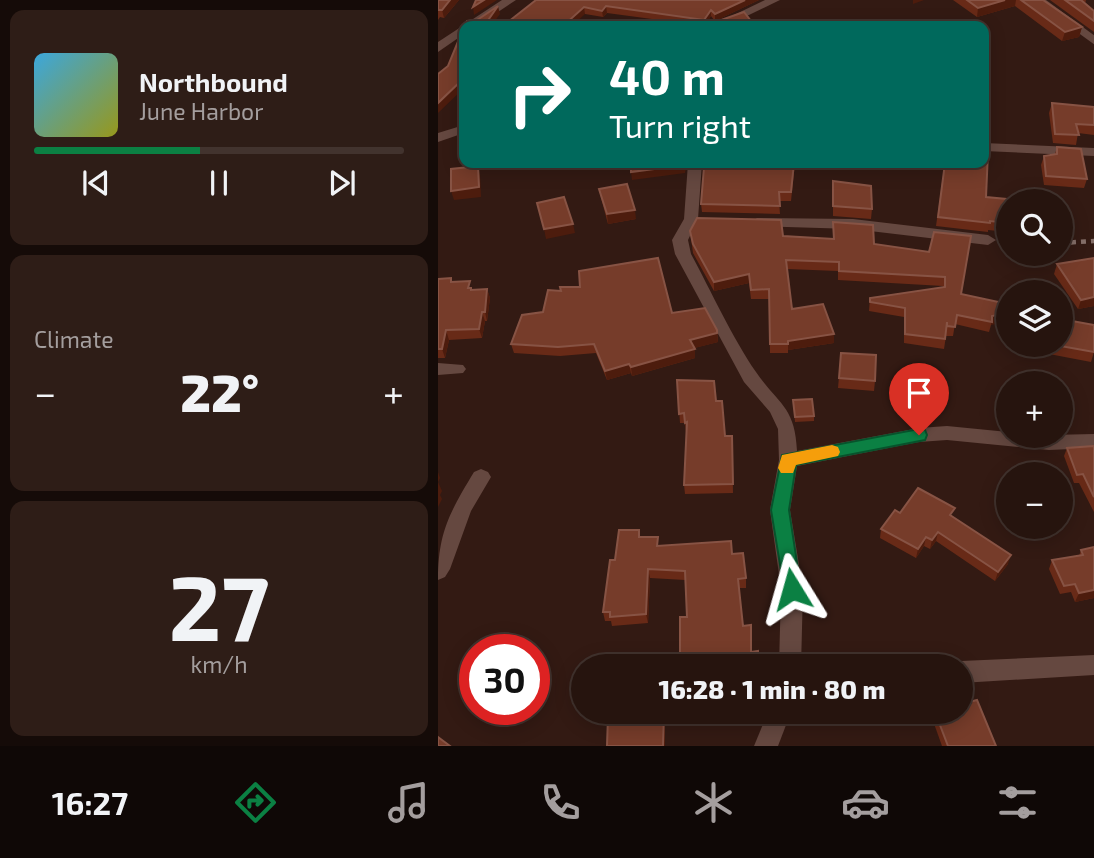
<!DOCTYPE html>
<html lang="en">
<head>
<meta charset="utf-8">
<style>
	body { margin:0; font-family:"Exo 2",sans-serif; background:#2e1d17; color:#f1f3f6; height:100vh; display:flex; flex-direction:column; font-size:26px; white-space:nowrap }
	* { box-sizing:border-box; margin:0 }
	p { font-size:23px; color:#a49e9e }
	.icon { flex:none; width:38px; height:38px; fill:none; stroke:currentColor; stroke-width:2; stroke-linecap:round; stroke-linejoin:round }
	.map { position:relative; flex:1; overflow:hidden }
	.details { display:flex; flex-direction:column; gap:10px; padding:10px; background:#150b08; width:438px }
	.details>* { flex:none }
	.hud { position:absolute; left:21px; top:21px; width:530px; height:147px; border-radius:14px; box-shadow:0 4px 18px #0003,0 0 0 2px #42332e; background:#00695c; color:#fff; overflow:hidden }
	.buttons { position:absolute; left:558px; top:189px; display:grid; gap:14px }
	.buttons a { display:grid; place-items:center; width:77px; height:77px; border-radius:50%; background:#26140e; box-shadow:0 4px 18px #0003,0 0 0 2px #42332e; font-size:35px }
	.speed { position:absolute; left:21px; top:634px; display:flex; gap:14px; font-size:35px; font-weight:700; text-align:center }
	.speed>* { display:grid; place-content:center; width:91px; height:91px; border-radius:50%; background:#26140e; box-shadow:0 4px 18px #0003,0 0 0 2px #42332e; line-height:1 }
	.speed .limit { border:10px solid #d22; background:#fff; color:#111 }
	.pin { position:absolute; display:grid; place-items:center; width:60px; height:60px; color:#fff; margin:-72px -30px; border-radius:50% 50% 50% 0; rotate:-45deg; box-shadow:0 0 7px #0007 }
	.pin .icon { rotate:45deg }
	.me { position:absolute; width:77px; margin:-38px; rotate:352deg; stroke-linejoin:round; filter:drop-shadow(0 0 5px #0008) }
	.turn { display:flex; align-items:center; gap:24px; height:147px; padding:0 35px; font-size:32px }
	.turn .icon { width:91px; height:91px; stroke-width:2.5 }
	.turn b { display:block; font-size:49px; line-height:60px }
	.big { font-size:52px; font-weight:800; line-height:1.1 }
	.details .card { flex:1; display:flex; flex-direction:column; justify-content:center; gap:10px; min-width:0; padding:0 24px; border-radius:14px; background:#2e1d17 }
	.details .dial { align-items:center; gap:0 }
	.dial b { font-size:91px; line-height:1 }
	.song { display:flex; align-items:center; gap:21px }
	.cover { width:84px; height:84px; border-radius:10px; background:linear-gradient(135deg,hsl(200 70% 55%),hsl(60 70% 35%)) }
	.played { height:7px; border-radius:4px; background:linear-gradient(90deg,#0b8043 45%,#42332e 45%) }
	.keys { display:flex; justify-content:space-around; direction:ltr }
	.heat { display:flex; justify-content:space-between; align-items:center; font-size:38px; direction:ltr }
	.trip { position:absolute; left:133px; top:654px; width:402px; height:70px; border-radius:35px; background:#26140e; box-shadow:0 4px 18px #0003,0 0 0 2px #42332e; font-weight:800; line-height:70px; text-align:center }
	.dock { display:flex; height:112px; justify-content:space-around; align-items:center; background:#0f0806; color:#a49e9e }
	.dock .icon { width:49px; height:49px }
	.dock .selected { color:#0b8043 }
	.dock b { font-size:32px; color:#f1f3f6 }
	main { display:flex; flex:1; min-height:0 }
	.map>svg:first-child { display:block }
</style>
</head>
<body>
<main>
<section class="details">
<div class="card">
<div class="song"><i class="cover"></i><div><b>Northbound</b><p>June Harbor</p></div></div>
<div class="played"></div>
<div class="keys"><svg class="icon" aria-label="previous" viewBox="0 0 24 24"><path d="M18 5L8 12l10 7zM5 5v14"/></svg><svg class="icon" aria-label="pause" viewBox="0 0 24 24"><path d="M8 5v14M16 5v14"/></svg><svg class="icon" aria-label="next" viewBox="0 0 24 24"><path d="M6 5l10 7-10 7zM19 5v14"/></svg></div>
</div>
<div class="card"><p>Climate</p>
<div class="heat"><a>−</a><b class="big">22°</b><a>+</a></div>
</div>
<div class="card dial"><b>27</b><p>km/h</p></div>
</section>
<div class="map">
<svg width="657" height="746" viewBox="0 0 657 746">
	<rect width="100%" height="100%" fill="#331a13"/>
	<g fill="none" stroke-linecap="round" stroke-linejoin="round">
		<path stroke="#856f69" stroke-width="4.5" stroke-dasharray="5 5" stroke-linecap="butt" d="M623 243 657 241"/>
		<g fill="#654840" fill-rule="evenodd">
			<path d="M64 0H78L39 26H26V34L0 52V42Z"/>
			<path d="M327 0H342L288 26H273Z"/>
			<path d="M595 0H608L657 36V45Z"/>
			<path d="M26 125V133L0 142V133Z"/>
			<path d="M546 143 657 148V156L546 151Z"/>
			<path d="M250 163H264L260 219 250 240 253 254C273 291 295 339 318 372 341 405 357 406 359 451L481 428 509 426 570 432V436L657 434V448L611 450 509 440 481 442 359 466 352 510 365 589 363 667H341L343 589 332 510 341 460 340 429 332 412 306 382 237 254 234 240 246 219Z"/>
			<path d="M319 218 415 219 550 235 558 240 550 245 415 229 314 226 311 223Z"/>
			<path d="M0 363 25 365 28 369 25 373 0 375Z"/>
			<path d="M43 469 50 472 53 477 33 511 12 569 7 577 0 580C0 532 12 512 36 472Z"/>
			<path d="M657 655V675L523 683V667H514L523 661Z"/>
			<path d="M330 712H353L340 746H316Z"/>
		</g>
	</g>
	<g fill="#682a17">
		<path d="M0 0H21L6 18 2 17 0 20Z"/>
		<path d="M98 0H321L277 21 273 16 266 26 169 13 165 17 147 14Z"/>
		<path d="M515 0H605L644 27 641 37 624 41 577 6 539 17Z"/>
		<path d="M612 0H648L647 4 656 11V32Z"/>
		<path d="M614 103 656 107V135L640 133 638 145 615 143 611 113Z"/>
		<path d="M619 147 649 179 646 188 606 185 603 165 606 156 617 154Z"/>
		<path d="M266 163H297V168H322L323 163H357L353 201H341L342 214 264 212 263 204Z"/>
		<path d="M436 163H546L548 197 570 201V232L550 230V232L498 226 506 168Z"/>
		<path d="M395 181 434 209 433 219 395 216Z"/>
		<path d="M161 189 198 219 170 224 163 198Z"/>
		<path d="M395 222 436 244 491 252 523 294 570 304 553 325 551 332 517 324 515 336H508L506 349 466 343V317L431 311 432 298 505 288V286L400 280V271L349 269 354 309 396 343 350 350V353H332L331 299H313L311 283 276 291 255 253 252 231 395 239Z"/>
		<path d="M619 264 656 306 640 309 616 274Z"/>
		<path d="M0 279 15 282 34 290 49 289 52 298 49 321H47L44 338 11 340 7 358H0Z"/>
		<path d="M234 313 279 330 280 342 256 348 257 358 194 376 193 373 169 380 158 353 122 356 76 353 73 344Z"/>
		<path d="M591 345H623L656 352 653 362 590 350Z"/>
		<path d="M403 353 437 381 436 391 400 388Z"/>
		<path d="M239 380 278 401 287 436H294L295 493 247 494 246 485 249 432H248L247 423H242Z"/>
		<path d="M355 400 376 416V421L357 422Z"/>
		<path d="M656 446V512L641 483H636L626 456 629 448Z"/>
		<path d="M462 513 515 517 570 564 557 581 498 541 492 549 486 546 478 558 442 538 443 529Z"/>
		<path d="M202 537 221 546 294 554 308 578V588H301L305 626 313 652 320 667 249 617 247 580 212 578 210 623 174 626 173 621H167L165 612 177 560Z"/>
		<path d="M656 547V598L637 602 633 592 622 594 611 569 614 560 641 556 643 550Z"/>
		<path d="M165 712H227V746L170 724 167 725 164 716Z"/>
		<path d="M496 712H523L558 746H504L494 718Z"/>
	</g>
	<g fill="#4d1c0d">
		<path d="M12 0H21L6 18 4 10Z"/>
		<path d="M46 0H59L36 15 35 7Z"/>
		<path d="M307 0H321L277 21V14Z"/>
		<path d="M475 0H486L475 4Z"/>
		<path d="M567 0H578L577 6 539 17 540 8Z"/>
		<path d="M60 6 62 14 53 26H46Z"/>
		<path d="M168 6 169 13 165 17 164 11Z"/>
		<path d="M146 7 147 14 134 26H125Z"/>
		<path d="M273 10V16L266 26V20Z"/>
		<path d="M644 27 641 37 624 41 627 32Z"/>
		<path d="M26 78V88L0 113V103Z"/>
		<path d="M549 132 547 140 546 141V134Z"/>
		<path d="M249 163 247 173 194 180 193 172Z"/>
		<path d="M40 166 42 175 43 197 16 200 13 191Z"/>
		<path d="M197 210 198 219 170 224 169 214Z"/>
		<path d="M135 224 137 233 108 239 106 229Z"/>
		<path d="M311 274V283L276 291V282Z"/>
		<path d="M49 289 52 298 49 321 47 312Z"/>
		<path d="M656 297V306L640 309 643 300Z"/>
		<path d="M44 312 47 321 44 338 41 329Z"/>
		<path d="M570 313V322L553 325 554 316Z"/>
		<path d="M8 330 11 340 7 358 4 349Z"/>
		<path d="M279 333 280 342 253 349 252 340Z"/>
		<path d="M396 334V343L350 350V341Z"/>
		<path d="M257 349V358L194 376 193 367Z"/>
		<path d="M191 364 193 373 169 380 167 371Z"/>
		<path d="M0 472 2 478 0 482 4 491 2 495 4 499 0 507Z"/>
		<path d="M500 532 498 541 492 549 494 540Z"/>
		<path d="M488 537 486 546 478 558 480 549Z"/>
		<path d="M573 555 570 564 557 581 560 572Z"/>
		<path d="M210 569 212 578 210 623 208 614Z"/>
		<path d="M656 590V598L637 602 641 593Z"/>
		<path d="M226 712H227V746H225Z"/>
	</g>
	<g fill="#763c2a" stroke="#875344" stroke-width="2">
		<path d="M0 0H12L4 10H0Z"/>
		<path d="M38 0H46L35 7Z"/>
		<path d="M98 0H307L277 14 273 10 266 20 168 6 164 11 146 7 125 26H65Z"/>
		<path d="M529 0H567L540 8Z"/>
		<path d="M583 0H605L644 27 627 32Z"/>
		<path d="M627 0H643L656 11V21Z"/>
		<path d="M60 6 46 26H27L29 21 39 20Z"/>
		<path d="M306 12 317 26H287L283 20Z"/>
		<path d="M26 27V54L25 55 26 56V78L0 103V74L10 66Z"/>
		<path d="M551 64 549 132 546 134V65Z"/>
		<path d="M614 103 656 107V125L638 124 641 135 617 134Z"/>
		<path d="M546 144 550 152 548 197 592 201H570V223L552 221V223L500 217 507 163H546Z"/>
		<path d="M619 147 643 149 649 179 608 176 606 156 619 154Z"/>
		<path d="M193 163H247L246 165 193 172Z"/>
		<path d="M323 163H356L353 192H341L342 206 263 204 266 167 322 168Z"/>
		<path d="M40 166 41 187 13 191V169Z"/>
		<path d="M395 181 433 186 434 209 395 206Z"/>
		<path d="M189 184 197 210 169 214 161 189Z"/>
		<path d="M126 197 135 224 106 229 99 203Z"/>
		<path d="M259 218 343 220 345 236 396 239 395 222 435 225 436 244 491 252 496 232 533 236 523 294 570 304V313L554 316V322L519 315 517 327 509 326V322L507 339 467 334V308L432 302V298L507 287V277L401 271V262L348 260 354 309 385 304 396 334 350 341V344H332L331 289 313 290 311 274 276 282 255 244 252 231Z"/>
		<path d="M220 258 234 313 267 308 279 330V333L252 340 257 349 193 367 191 364 167 371 156 344 120 347 73 344 84 315 105 312 110 290 123 291 122 287H142L141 271Z"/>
		<path d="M656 258V297L643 300 619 264Z"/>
		<path d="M13 278V282L32 281 30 288H33V290L49 289 47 312H44L41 329 8 330 4 349H0V279Z"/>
		<path d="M623 319 656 325V352L617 345H623Z"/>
		<path d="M403 353 438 355 437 381 401 378Z"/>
		<path d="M239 380 276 381 278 401H284L287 436H294L295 484 246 485 249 422 247 423 246 413 241 414Z"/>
		<path d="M374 399 376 416 357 417 355 400Z"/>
		<path d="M656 446V497L645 474 639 475 629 448Z"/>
		<path d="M480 488 517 508 512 515 573 555 560 572 500 532 494 540 488 537 480 549 443 529 457 510 462 513Z"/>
		<path d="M181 530H201V537H220L219 546 293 541 294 554 305 553 308 578 300 579 305 626 313 625V652L320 651V667H242V617H249L247 571 210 569 208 614 172 617V612H165L172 560H177Z"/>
		<path d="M656 547V590L641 593 637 584 626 586 614 560 645 555 643 550Z"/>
		<path d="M539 700 558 746H510L497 712H523V704Z"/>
		<path d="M165 712H226L225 746H169L170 716H164Z"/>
		<path d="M0 737 12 746H0Z"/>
	</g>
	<path fill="#0b8043" stroke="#07532c" stroke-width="2" d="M481 429 487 430 489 435 487 440 358 465 351 510 363 589 361 595 354 597 347 595 333 510 344 455Z"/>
	<path fill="#f59e0b" d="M394 445 400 447 402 452 400 456 358 465 355 473H343L340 468 344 455Z"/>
</svg>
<div class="buttons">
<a><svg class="icon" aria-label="search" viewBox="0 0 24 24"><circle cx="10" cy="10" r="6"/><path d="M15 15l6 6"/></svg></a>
<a><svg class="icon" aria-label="layers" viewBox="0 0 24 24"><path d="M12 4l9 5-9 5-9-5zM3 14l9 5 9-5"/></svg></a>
<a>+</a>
<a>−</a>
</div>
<div class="speed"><div class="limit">30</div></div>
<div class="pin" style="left:481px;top:435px;background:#d93025"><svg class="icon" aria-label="arrive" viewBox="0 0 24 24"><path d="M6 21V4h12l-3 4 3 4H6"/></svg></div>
<svg class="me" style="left:354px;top:589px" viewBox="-20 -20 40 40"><path d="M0-17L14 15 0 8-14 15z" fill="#0b8043" stroke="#fff" stroke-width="4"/></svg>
<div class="trip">16:28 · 1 min · 80 m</div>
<div class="hud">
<div class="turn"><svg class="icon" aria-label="right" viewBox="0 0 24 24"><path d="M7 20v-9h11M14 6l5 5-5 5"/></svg><div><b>40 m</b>Turn right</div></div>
</div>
</div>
</main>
<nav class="dock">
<b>16:27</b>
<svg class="icon selected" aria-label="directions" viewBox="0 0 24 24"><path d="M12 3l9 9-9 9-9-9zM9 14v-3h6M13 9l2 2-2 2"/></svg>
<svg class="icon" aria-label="music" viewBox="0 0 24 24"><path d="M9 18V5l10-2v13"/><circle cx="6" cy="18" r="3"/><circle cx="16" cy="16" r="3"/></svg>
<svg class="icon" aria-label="phone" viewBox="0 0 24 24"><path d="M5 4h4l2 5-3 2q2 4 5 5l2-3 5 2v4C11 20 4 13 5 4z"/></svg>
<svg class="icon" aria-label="climate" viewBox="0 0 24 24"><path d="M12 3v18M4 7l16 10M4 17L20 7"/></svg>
<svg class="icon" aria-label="car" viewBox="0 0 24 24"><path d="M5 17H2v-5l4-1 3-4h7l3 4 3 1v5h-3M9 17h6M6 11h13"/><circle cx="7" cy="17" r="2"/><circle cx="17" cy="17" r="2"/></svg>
<svg class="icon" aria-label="filters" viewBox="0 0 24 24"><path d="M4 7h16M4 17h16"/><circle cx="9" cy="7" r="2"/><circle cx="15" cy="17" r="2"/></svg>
</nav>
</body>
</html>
